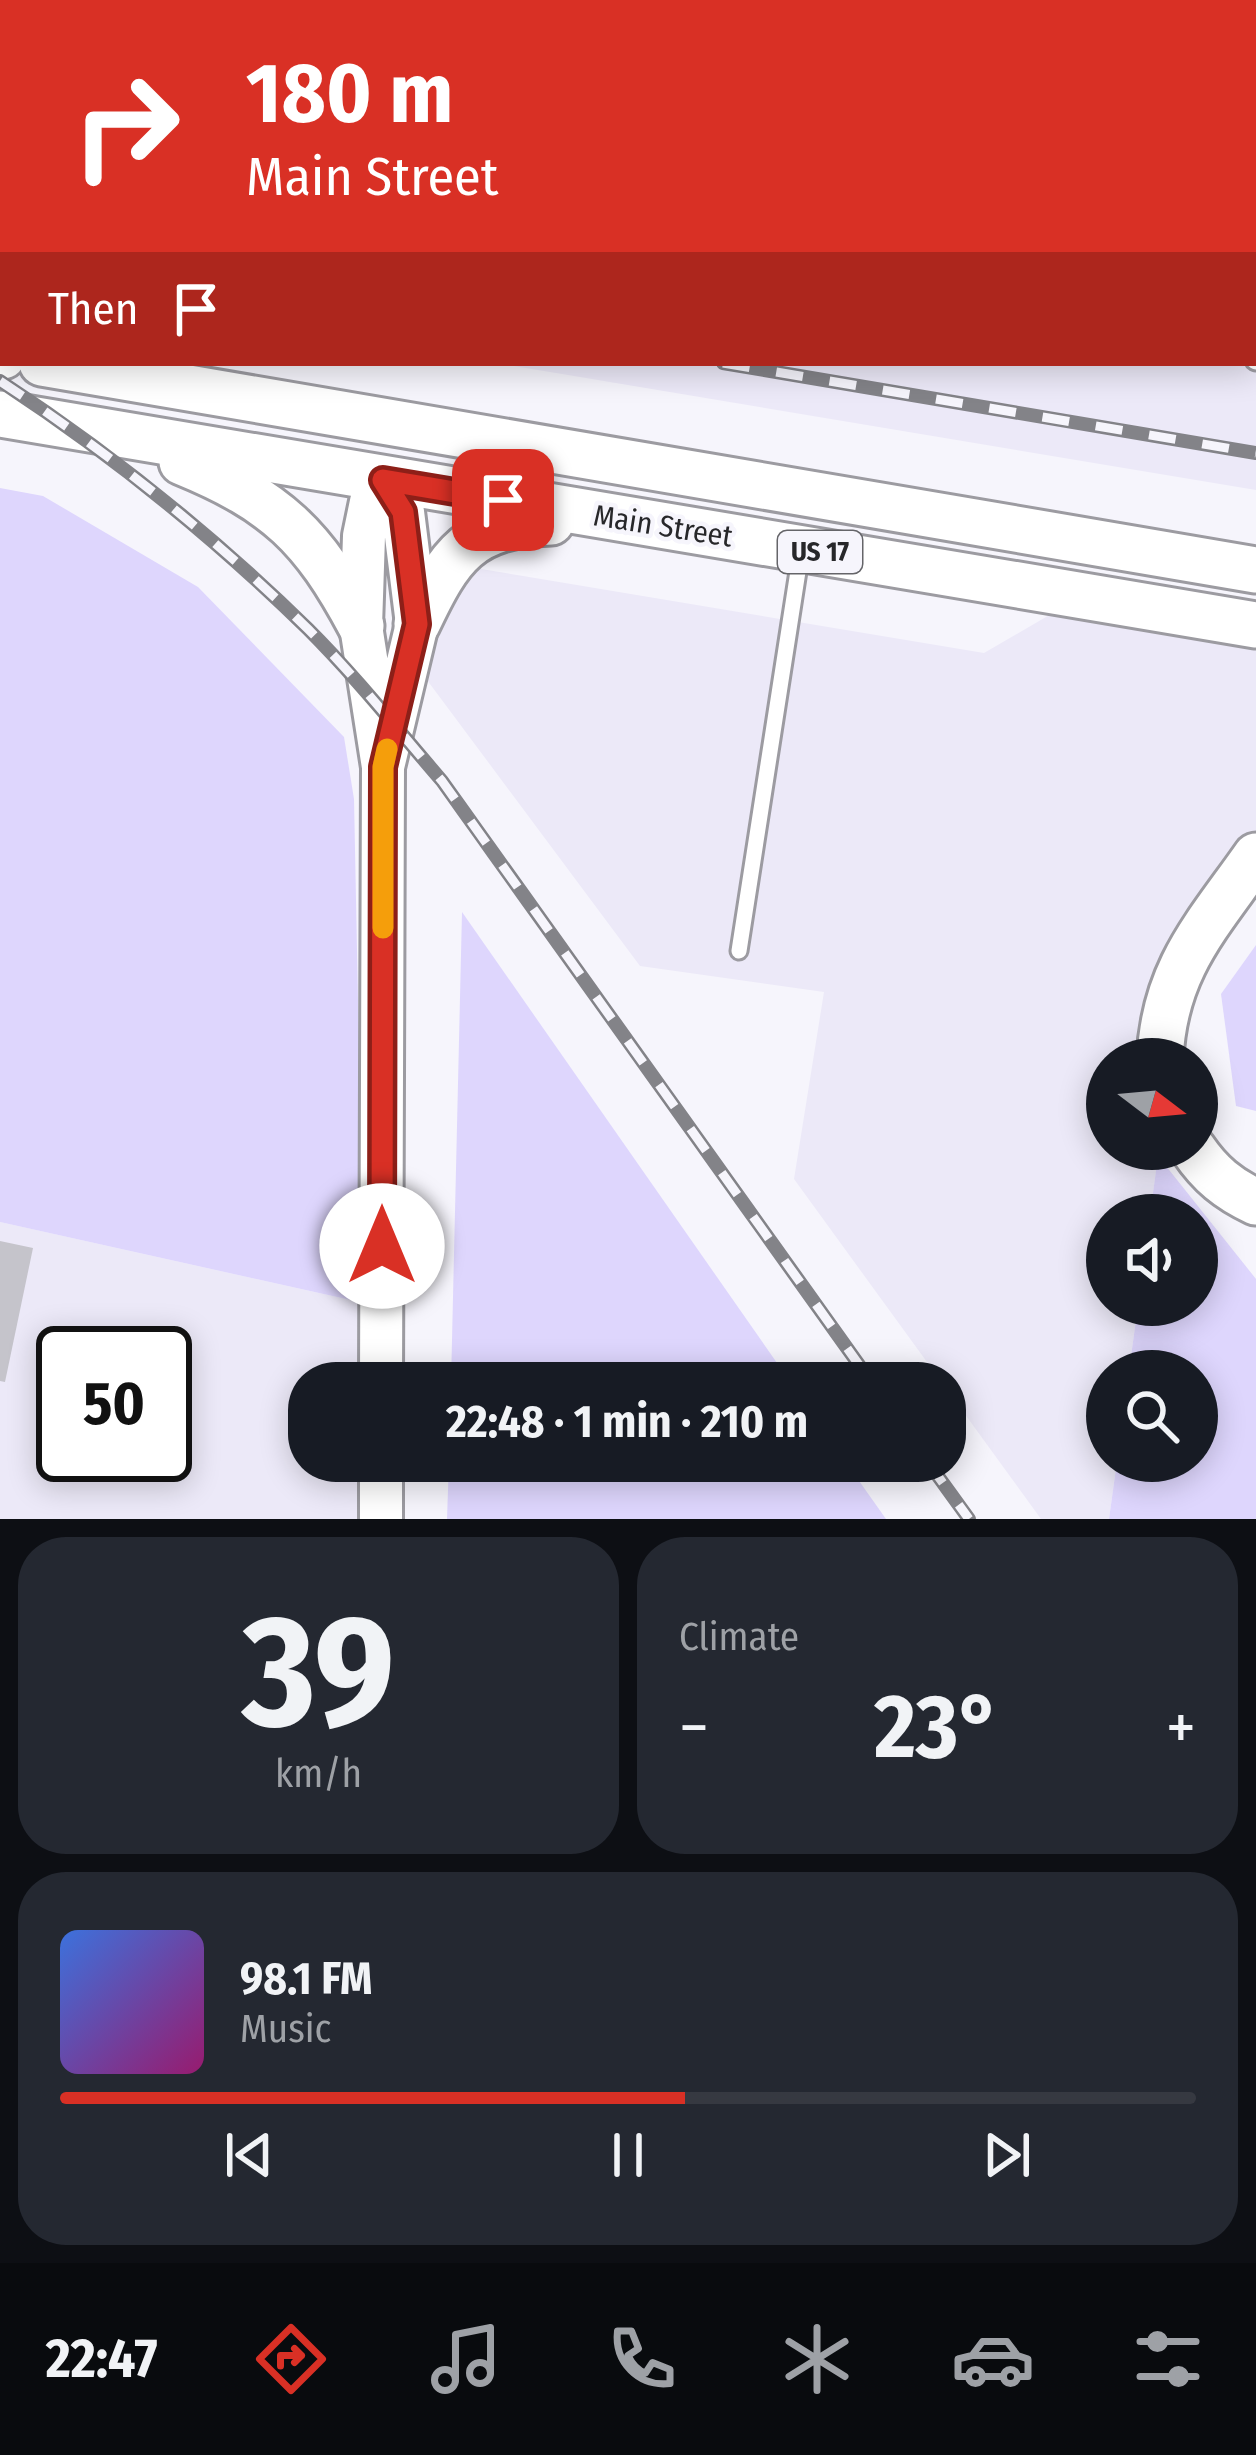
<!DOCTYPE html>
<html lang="en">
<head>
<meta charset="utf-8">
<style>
	body { margin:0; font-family:"Fira Sans Condensed",sans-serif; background:#242831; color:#f1f3f6; height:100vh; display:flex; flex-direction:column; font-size:45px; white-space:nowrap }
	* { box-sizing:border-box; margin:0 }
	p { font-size:39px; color:#9ea1a6 }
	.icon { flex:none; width:66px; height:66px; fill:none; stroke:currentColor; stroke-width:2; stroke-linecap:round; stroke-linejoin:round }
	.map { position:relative; height:1519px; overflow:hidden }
	.sheet { display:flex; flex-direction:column; gap:18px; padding:18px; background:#0d0f14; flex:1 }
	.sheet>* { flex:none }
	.banner { position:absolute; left:0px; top:0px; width:1257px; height:366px; box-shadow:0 6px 30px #0003; background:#d93025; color:#fff; overflow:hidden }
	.needle { width:78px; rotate:106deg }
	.buttons { position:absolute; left:1086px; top:1038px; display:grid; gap:24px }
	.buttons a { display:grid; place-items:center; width:132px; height:132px; border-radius:50%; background:#171b24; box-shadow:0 6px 30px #0003; font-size:60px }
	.speed { position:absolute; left:36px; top:1326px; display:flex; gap:24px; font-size:60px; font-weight:700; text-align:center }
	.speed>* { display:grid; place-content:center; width:156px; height:156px; border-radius:50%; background:#171b24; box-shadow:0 6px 30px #0003; line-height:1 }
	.speed .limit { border:6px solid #111; border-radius:18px; background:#fff; color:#111 }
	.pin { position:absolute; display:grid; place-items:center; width:102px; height:102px; color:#fff; margin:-51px; border-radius:24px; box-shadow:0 6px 18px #0006 }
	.me { position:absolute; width:132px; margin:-66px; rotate:0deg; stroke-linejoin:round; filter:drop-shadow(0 0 9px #0008) }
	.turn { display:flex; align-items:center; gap:42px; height:252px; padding:0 48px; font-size:54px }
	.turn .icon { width:156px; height:156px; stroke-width:2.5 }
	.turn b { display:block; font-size:84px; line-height:102px }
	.then { display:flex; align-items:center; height:114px; padding:0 48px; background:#0003; gap:24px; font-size:45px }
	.big { font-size:90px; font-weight:700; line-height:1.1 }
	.sheet .tile { flex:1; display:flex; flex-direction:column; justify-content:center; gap:18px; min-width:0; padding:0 42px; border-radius:48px; background:#242831 }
	.sheet .dial { align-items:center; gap:0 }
	.dial b { font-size:156px; line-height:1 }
	.song { display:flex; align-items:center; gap:36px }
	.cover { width:144px; height:144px; border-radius:18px; background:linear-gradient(135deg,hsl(220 70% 55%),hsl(320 70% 35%)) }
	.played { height:12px; border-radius:6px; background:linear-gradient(90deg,#d93025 55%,#363941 55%) }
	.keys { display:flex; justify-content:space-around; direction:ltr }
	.heat { display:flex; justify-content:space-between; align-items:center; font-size:66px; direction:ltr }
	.sheet .tiles { flex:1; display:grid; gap:18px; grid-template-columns:1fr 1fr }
	.tile:last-child { grid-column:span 2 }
	.trip { position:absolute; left:288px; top:1362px; width:678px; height:120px; border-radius:48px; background:#171b24; box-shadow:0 6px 30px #0003; font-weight:700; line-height:120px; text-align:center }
	.menu { display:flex; height:192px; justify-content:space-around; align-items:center; background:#090b0e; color:#9ea1a6 }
	.menu .icon { width:84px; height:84px }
	.menu .on { color:#d93025 }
	.menu b { font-size:54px; color:#f1f3f6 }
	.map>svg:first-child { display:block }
</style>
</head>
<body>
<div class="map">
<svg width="1256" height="1519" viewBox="0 0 1256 1519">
	<rect width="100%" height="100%" fill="#f6f5fc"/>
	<g fill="#ece9f8" fill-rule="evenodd">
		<path d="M151 0H1256V490L496 363H1254V3H150Z"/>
		<path d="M463 566 984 653 1058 610 1256 644V835L1149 1059H1107V1149H1159L1150 1215H1107V1305H1138L1129 1371H1107V1461H1117L1109 1519H1041L794 1179 824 992 640 966 427 680 445 597Z"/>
		<path d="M0 1222 364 1303 363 1383H309V1461H362L361 1519H0ZM63 1353H165V1455H63Z"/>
	</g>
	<g fill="#ded6fd">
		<path d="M0 0H151L3 3V212Z"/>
		<path d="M0 488 43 496 198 587 344 737 354 799 364 1303 0 1222Z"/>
		<path d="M462 912 791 1383H451Z"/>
		<path d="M1256 945V1111L1236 1106 1221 994Z"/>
		<path d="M1158 1156 1256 1279V1519H1109L1117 1461H1197V1371H1129L1138 1305H1197V1215H1150Z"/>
		<path d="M449 1461H845L886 1519H447Z"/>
	</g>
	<path fill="#c5c4cb" d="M0 1241 33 1248 5 1382 0 1381Z"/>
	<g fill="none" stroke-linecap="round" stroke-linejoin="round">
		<defs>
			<g id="lane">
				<path d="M639 0 641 3"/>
				<path d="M1178 0 1187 3"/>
				<path d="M627 3 628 0"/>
				<path d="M1049 3V0"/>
				<path d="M1248 3 1249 0"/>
				<path d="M1254 361 1256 362"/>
				<path d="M739 951 801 552"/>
			</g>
			<g id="secondary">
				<path d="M381 1383 383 767 361 626 364 536 371 502 383 480 403 512 417 624 383 767"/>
				<path d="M381 1519V1461"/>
			</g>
			<g id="primary">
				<path d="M0 356H3"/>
				<path d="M42 363 1256 570"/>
				<path d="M0 414 1256 625"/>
				<path d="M182 462C277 501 313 536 361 626"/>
				<path d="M417 624C450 554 469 525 551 522"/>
				<path d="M1160 1059C1164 969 1207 926 1256 856"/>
				<path d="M1193 1149C1210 1174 1228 1189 1256 1202"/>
			</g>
		</defs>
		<use href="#lane" stroke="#9c9ba1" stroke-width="21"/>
		<use href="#secondary" stroke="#9c9ba1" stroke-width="48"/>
		<use href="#primary" stroke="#9c9ba1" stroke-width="51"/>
		<use href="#lane" stroke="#fff" stroke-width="15"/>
		<use href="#secondary" stroke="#fff" stroke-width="42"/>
		<use href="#primary" stroke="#fff" stroke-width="45"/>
		<defs>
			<g id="rail">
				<path d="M0 244H3"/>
				<path d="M723 363 1256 453"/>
				<path d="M0 381C110 453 214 537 308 629 356 677 398 730 442 781L872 1383"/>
				<path d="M927 1461 969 1519"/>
			</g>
		</defs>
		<use href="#rail" stroke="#838388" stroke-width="14"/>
		<use href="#rail" stroke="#f6f5fc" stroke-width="9" stroke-dasharray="27" stroke-linecap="butt"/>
	</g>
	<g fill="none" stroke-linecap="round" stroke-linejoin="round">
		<defs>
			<path id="route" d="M382 1246 383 767 417 624 403 512 383 480 503 500"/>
		</defs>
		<use href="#route" stroke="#8d1f18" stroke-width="30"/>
		<use href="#route" stroke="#d93025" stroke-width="21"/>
		<path stroke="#f59e0b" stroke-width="21" d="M383 928V767L387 749"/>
	</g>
	<g text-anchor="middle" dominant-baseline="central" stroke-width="9" stroke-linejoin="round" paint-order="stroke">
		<rect fill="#f6f5fc" stroke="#656569" stroke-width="3" x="778" y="531" width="84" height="42" rx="9"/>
		<g font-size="27" font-weight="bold" fill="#27272a">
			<text x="820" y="552">US 17</text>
		</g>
		<g font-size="30" fill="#27272a" stroke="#f6f5fc">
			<text transform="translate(663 526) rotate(9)">Main Street</text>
		</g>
	</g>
</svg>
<div class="buttons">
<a><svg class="needle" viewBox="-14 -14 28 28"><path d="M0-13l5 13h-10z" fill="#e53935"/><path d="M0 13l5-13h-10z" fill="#9ea1a6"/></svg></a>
<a><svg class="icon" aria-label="sound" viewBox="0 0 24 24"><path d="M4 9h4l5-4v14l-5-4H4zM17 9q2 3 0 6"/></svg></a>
<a><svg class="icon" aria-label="search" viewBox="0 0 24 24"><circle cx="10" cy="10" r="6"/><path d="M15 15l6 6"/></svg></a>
</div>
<div class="speed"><div class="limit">50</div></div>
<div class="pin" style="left:503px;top:500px;background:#d93025"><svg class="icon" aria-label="arrive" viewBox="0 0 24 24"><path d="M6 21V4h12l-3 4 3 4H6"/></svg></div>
<svg class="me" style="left:382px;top:1246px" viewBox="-20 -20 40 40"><circle r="19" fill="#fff"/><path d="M0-13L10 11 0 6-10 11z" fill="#d93025"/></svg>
<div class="trip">22:48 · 1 min · 210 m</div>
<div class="banner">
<div class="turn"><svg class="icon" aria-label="right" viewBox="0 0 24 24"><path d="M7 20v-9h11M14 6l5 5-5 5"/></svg><div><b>180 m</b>Main Street</div></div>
<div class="then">Then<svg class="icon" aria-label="arrive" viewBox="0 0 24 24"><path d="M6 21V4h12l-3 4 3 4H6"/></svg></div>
</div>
</div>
<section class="sheet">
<div class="tiles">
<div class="tile dial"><b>39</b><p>km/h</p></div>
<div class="tile"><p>Climate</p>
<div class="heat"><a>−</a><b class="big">23°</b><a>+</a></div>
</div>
<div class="tile">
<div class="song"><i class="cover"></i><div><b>98.1 FM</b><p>Music</p></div></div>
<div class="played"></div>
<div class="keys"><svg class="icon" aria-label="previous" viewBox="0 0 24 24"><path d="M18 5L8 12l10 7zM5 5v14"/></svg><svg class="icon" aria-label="pause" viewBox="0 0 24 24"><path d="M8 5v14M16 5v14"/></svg><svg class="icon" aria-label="next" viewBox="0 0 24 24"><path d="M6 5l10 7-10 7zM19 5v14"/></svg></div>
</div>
</div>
</section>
<nav class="menu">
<b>22:47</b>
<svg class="icon on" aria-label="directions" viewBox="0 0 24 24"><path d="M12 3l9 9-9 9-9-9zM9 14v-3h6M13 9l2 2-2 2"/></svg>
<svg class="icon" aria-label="music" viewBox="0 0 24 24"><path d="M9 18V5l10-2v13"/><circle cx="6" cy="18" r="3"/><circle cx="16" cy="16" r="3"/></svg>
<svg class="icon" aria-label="phone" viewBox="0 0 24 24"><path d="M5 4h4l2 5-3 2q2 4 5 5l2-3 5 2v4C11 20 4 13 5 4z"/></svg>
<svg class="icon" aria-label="climate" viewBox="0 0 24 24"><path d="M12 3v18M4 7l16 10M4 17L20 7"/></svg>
<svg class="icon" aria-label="car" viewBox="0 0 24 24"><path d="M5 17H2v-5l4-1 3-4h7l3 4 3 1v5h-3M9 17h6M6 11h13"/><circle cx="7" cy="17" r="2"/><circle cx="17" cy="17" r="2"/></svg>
<svg class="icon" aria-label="filters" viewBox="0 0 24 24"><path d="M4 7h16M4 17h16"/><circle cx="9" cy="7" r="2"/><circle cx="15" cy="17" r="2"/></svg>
</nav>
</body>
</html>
